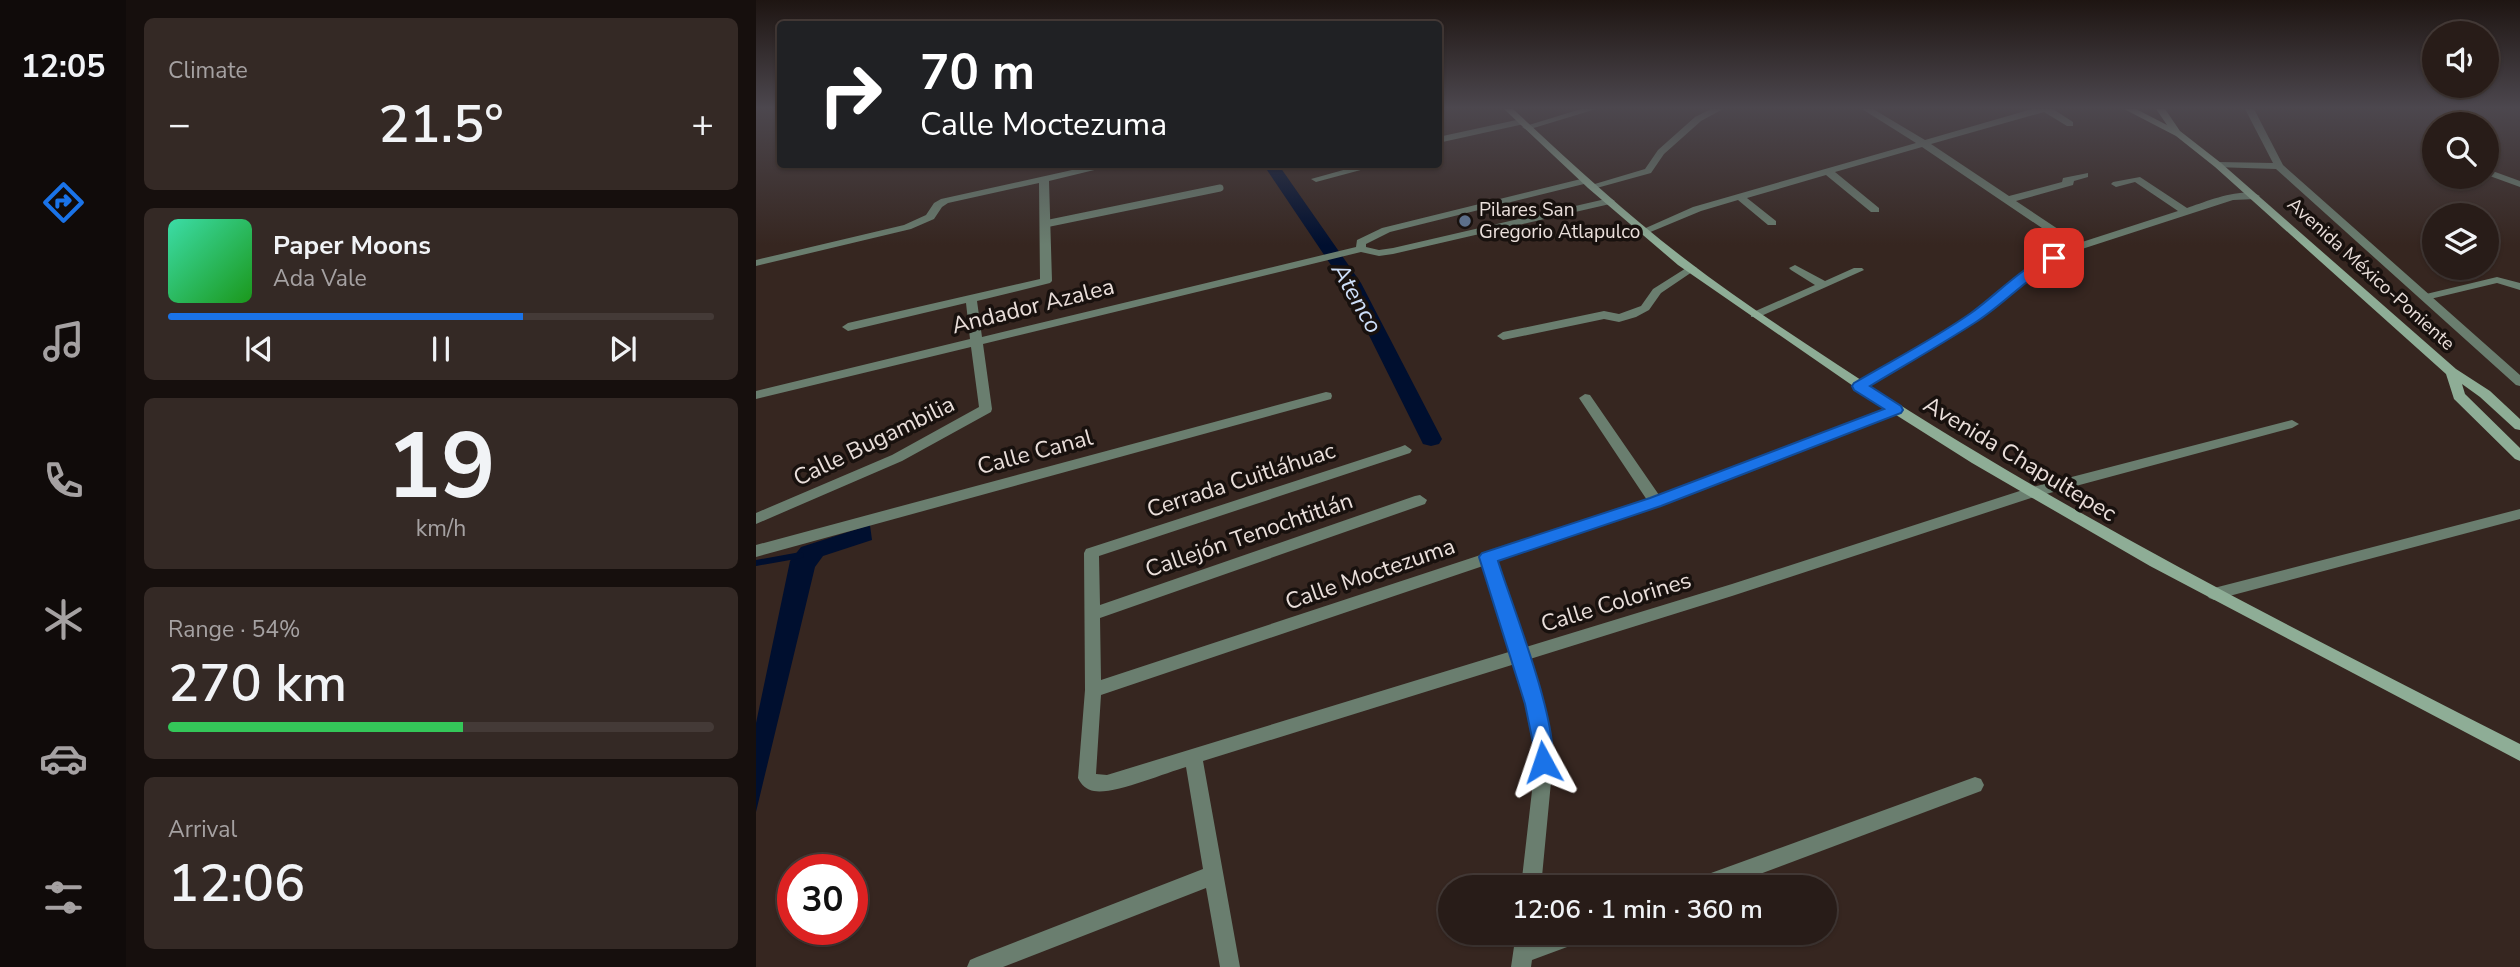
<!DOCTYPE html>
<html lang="en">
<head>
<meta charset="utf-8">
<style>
	body { margin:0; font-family:"Nunito Sans",sans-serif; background:#342925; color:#f1f3f6; height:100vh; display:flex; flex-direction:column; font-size:26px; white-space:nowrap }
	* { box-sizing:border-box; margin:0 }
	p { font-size:23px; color:#a5a1a2 }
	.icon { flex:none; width:38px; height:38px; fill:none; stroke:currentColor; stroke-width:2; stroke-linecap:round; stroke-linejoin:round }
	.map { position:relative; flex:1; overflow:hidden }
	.sheet { display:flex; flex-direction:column; gap:18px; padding:18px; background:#160f0d; width:630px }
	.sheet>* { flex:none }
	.banner { position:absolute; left:21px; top:21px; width:665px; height:147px; border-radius:7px; box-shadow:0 2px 5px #0004,0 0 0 2px #443a37; background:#202124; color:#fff; overflow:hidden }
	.controls { position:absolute; left:1666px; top:21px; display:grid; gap:14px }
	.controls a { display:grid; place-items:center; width:77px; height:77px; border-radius:50%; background:#281c18; box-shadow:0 2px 5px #0004,0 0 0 2px #443a37; font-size:35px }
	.speed { position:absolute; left:21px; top:854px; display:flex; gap:14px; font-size:35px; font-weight:700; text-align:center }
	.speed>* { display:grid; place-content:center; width:91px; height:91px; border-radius:50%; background:#281c18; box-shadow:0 2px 5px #0004,0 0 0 2px #443a37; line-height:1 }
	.speed .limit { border:10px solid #d22; background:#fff; color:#111 }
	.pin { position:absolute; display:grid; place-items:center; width:60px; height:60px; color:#fff; margin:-30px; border-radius:14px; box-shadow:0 4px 10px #0006 }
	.me { position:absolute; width:77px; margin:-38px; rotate:355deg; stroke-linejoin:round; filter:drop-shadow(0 0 5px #0008) }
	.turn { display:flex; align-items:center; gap:24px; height:147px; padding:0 28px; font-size:32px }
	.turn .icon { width:91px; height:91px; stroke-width:2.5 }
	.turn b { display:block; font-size:49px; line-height:60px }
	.big { font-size:52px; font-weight:600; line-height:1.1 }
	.sheet .widget { flex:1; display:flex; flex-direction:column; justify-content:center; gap:10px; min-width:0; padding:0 24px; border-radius:10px; background:#342925 }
	.sheet .dial { align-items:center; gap:0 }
	.dial b { font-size:91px; line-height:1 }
	.song { display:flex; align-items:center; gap:21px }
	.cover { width:84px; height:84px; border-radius:10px; background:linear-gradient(135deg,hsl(160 70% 55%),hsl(120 70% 35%)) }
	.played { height:7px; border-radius:4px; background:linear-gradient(90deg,#1a73e8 65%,#443a37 65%) }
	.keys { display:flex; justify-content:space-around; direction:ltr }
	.heat { display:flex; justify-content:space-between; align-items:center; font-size:38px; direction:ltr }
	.charge { height:10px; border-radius:5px; background:linear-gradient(90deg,#34c759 54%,#443a37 0) }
	.trip { position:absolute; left:682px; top:875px; width:399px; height:70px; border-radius:35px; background:#281c18; box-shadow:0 2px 5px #0004,0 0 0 2px #443a37; font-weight:600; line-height:70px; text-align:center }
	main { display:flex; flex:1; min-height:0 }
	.tabs { display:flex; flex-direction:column; width:126px; justify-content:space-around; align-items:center; background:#100b0a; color:#a5a1a2 }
	.tabs .icon { width:49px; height:49px }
	.tabs .active { color:#1a73e8 }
	.tabs b { font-size:32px; color:#f1f3f6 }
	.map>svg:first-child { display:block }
</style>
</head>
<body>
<main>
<nav class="tabs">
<b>12:05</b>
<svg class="icon active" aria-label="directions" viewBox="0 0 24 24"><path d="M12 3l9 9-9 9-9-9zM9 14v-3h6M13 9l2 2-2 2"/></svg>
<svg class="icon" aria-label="music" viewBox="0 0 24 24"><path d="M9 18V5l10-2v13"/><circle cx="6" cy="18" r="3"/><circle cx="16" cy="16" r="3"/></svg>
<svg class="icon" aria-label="phone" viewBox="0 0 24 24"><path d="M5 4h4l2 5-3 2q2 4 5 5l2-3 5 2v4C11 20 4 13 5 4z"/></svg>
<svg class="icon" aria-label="climate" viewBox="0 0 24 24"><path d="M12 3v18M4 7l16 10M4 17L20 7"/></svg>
<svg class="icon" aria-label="car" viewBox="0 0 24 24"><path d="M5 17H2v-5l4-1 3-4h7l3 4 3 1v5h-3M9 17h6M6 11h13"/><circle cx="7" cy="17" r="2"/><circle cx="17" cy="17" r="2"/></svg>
<svg class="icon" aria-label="filters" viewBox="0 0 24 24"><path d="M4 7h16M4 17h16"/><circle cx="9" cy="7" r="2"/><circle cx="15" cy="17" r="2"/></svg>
</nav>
<section class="sheet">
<div class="widget"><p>Climate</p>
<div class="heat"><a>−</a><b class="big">21.5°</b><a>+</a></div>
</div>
<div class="widget">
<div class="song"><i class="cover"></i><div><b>Paper Moons</b><p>Ada Vale</p></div></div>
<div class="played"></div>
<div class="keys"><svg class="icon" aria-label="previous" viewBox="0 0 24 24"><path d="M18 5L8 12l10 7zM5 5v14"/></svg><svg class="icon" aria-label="pause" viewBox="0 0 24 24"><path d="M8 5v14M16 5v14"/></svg><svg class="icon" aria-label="next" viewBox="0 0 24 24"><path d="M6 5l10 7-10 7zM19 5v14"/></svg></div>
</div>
<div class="widget dial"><b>19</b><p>km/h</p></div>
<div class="widget"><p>Range · 54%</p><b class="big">270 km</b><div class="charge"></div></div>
<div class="widget"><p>Arrival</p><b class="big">12:06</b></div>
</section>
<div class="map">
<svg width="1764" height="967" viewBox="0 0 1764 967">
	<rect width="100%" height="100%" fill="#362620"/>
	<path fill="#000f2f" d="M114 525 116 540 67 556 59 567 0 812V723L34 561 45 547Z"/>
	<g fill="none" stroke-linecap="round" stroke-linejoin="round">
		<path stroke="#000f2f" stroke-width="6" d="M0 563 45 555"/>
		<path fill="#000f2f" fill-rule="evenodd" d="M507 164H522L605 283 686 439 683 444 675 446 667 444 587 283Z"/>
		<path stroke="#6a7e6f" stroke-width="7" d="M289 224 464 188"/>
		<g fill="#6a7e6f" fill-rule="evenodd">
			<path d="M825 109H840L771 130 766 127Z"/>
			<path d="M955 109H967L945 121 908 154 895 173 837 189 832 186 889 169 902 150 939 117Z"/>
			<path d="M1106 109H1117L1169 140 1276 109H1297L1317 122V126H1311L1288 112 1175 144 1253 196 1306 182 1307 178 1332 173V177L1318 181 1317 185 1260 201 1323 243 1422 211 1379 182 1360 187 1355 184 1357 182 1384 177 1431 208C1449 202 1487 186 1504 196L1499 199 1477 200 1326 249 1278 273 1259 292 1221 320 1103 390 1099 389 1097 386 1099 383 1213 316 1251 288 1270 269 1314 247 1166 147 1079 172 1123 208V212H1115L1070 175 991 198 1020 221V225H1012L982 200 945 211 892 233H884L883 231 937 207 1160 143Z"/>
			<path d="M765 119 770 122 768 124 682 143V137Z"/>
			<path d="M343 164H363L293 181 296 281 294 283 221 301 226 337 600 247 601 240 626 228 829 178 832 179V183L634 232 610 244V247L623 250 637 248 854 198 859 201 854 204 637 254 623 256 605 252 227 344 236 409 235 412 146 461 0 524V513L136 455 223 407 215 347 0 399V391L214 339 210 303 92 331 86 327 92 323 284 279 283 183 192 203 186 207 178 219 155 229 0 266V260L148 225 170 215 178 203 185 199Z"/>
			<path d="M609 164H627L560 182 555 179Z"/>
			<path d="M1731 169 1764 181V187L1731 175Z"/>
			<path d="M935 265 941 268 939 270 905 293 893 310 880 317 863 322 848 319 747 340 741 336 747 332 848 311 863 314 885 306 897 289Z"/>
			<path d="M1039 265 1069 281 1098 268H1106L1108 270 1003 317H995V313L1059 285 1035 270 1033 268Z"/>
			<path d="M1741 277 1764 283V290L1741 283 1670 300 1664 297 1666 295Z"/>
			<path d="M570 392 575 393 576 396 575 399 0 557V545Z"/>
			<path d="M829 394 834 395 903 495 1135 407H1145L1146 410 1145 413 905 506 741 561 770 647 976 584 1273 488 1536 420 1543 424 1536 428 1275 498 976 596 774 659 796 743 795 782 785 887H765L777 782 778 743 759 664 447 761 484 967H464L450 888 247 967H211L214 960 221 957 447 869 430 767C409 773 357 795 338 791 331 790 325 785 322 778L329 690 328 553 330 549 644 447 649 445 656 450 654 453 343 556 344 605 659 496 664 495 671 500 669 504 344 618 345 680 891 500 823 398ZM727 566 756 651 351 775 340 774 345 695Z"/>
			<path d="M1764 509V519L1458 600 1453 598 1450 594 1453 590 1458 588Z"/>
			<path d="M1219 777 1225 779 1228 785 1225 791 969 887H934L937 880 944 877Z"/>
			<path d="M760 933H780L779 938 795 933H833L830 940 776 960 775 967H755Z"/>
		</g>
		<path fill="#6a7e6f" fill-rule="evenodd" d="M1489 109H1498L1527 165 1764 375V386L1760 385 1520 169 1459 167V163L1462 162 1517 163Z"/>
		<g fill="#8ead96" fill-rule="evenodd">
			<path d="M748 109H757C813 161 869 213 929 259 978 297 1031 331 1082 365 1300 509 1532 626 1764 744V761L1394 566 1216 463 1129 408 922 265 832 188Z"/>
			<path d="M1368 109H1380L1411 125 1400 109H1409L1424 131 1465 163 1700 369 1734 391 1764 419V430L1759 429 1724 397 1706 384 1709 394 1764 448V461L1759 459 1698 399 1690 374 1459 167 1420 136Z"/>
		</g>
	</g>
	<linearGradient id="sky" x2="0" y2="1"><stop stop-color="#1e1512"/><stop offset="0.44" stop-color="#4c474e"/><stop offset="1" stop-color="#4c474e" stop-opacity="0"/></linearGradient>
	<rect width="1764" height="245" fill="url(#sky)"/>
	<path fill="#1a73e8" stroke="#114b97" stroke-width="2" d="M1298 254 1302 255V260C1272 277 1249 303 1220 322 1186 344 1149 365 1114 386L1145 406 1147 410 1145 413 905 506 742 561C754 600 809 737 794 769L787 772 780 769 777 762V743L769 704 723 557 726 553 894 498 1128 409 1098 390 1096 386 1098 383C1137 360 1178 339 1215 313 1239 296 1271 262 1298 254Z"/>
	<circle fill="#5c6f8a" stroke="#18110e" stroke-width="2.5" cx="709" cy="221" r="7"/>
	<g text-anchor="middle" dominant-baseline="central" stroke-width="7" stroke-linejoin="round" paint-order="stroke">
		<g font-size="19" fill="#eadfdb" stroke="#18110e" text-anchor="start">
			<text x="723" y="210">Pilares San<tspan x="723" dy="22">Gregorio Atlapulco</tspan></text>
		</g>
		<g font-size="19" fill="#eadfdb" stroke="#18110e">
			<text transform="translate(1615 274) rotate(42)">Avenida México-Poniente</text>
		</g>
		<g font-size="23" fill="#eadfdb" stroke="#18110e">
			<text transform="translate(277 306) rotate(-14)">Andador Azalea</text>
			<text transform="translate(118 441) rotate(-26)">Calle Bugambilia</text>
			<text transform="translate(279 452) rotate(-15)">Calle Canal</text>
			<text transform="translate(1264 459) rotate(31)">Avenida Chapultepec</text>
			<text transform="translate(485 480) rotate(-18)">Cerrada Cuitláhuac</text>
			<text transform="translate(493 535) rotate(-19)">Callejón Tenochtitlán</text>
			<text transform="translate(614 574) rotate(-19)">Calle Moctezuma</text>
			<text transform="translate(860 602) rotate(-17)">Calle Colorines</text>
		</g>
		<g font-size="24" font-style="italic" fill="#cddef8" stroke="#18110e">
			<text transform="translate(601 298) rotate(60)">Atenco</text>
		</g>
	</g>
</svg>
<div class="controls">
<a><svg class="icon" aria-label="sound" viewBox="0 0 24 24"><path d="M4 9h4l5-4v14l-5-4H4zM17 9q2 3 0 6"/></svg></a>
<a><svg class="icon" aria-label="search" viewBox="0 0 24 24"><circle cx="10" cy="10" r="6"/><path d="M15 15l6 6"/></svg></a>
<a><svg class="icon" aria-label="layers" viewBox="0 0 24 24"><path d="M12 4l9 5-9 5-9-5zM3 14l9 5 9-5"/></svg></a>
</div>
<div class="speed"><div class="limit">30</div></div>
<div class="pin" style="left:1298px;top:258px;background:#d93025"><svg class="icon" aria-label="arrive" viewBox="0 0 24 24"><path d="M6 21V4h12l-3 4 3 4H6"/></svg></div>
<svg class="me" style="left:787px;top:762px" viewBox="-20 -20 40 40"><path d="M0-17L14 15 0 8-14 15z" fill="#1a73e8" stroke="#fff" stroke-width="4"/></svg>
<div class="trip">12:06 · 1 min · 360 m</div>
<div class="banner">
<div class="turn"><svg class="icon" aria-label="right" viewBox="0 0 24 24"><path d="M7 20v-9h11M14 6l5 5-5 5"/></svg><div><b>70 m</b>Calle Moctezuma</div></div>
</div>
</div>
</main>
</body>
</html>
